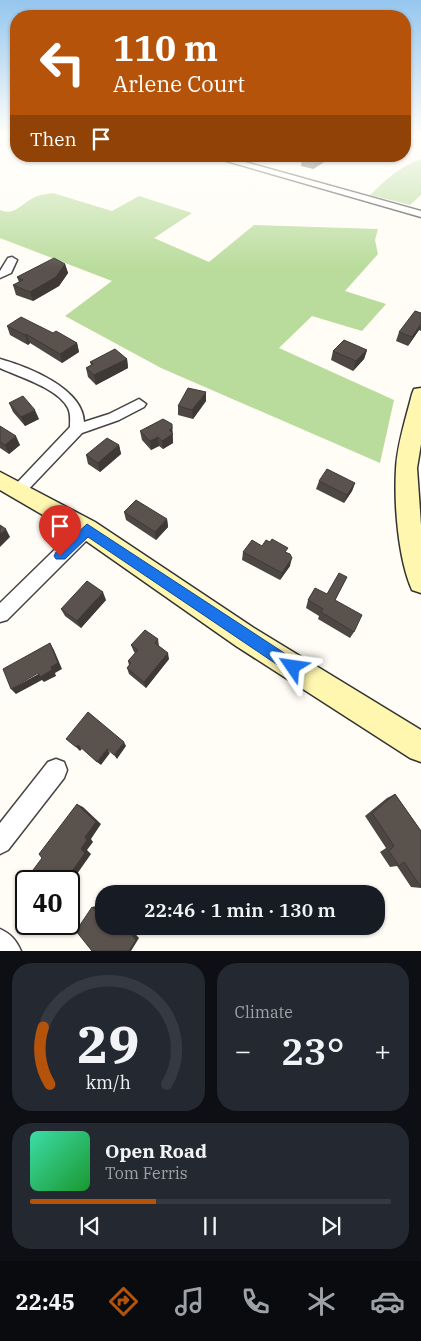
<!DOCTYPE html>
<html lang="en">
<head>
<meta charset="utf-8">
<style>
	body { margin:0; font-family:"IBM Plex Serif",serif; background:#242831; color:#f1f3f6; height:100vh; display:flex; flex-direction:column; font-size:19px; white-space:nowrap }
	* { box-sizing:border-box; margin:0 }
	p { font-size:16px; color:#9ea1a6 }
	.icon { flex:none; width:28px; height:28px; fill:none; stroke:currentColor; stroke-width:2; stroke-linecap:round; stroke-linejoin:round }
	.map { position:relative; height:951px; overflow:hidden }
	.side { display:flex; flex-direction:column; gap:12px; padding:12px; background:#0d0f14; flex:1 }
	.side>* { flex:none }
	.hud { position:absolute; left:10px; top:10px; width:401px; height:152px; border-radius:20px; box-shadow:0 1px 4px #0004; background:#b45309; color:#fff; overflow:hidden }
	.speed { position:absolute; left:15px; top:870px; display:flex; gap:10px; font-size:25px; font-weight:700; text-align:center }
	.speed>* { display:grid; place-content:center; width:65px; height:65px; border-radius:50%; background:#171b24; box-shadow:0 1px 4px #0004; line-height:1 }
	.speed .limit { border:2px solid #111; border-radius:8px; background:#fff; color:#111 }
	.pin { position:absolute; display:grid; place-items:center; width:42px; height:42px; color:#fff; margin:-51px -21px; border-radius:50% 50% 50% 0; rotate:-45deg; box-shadow:0 0 5px #0007 }
	.pin .icon { rotate:45deg }
	.me { position:absolute; width:55px; margin:-28px; rotate:302deg; stroke-linejoin:round; filter:drop-shadow(0 0 4px #0008) }
	.turn { display:flex; align-items:center; gap:18px; height:105px; padding:0 20px; font-size:22px }
	.turn .icon { width:65px; height:65px; stroke-width:2.5 }
	.turn b { display:block; font-size:35px; line-height:42px }
	.then { display:flex; align-items:center; height:48px; padding:0 20px; background:#0003; gap:10px; font-size:19px }
	.big { font-size:38px; font-weight:600; line-height:1.1 }
	.side .card { flex:1; display:flex; flex-direction:column; justify-content:center; gap:8px; min-width:0; padding:0 18px; border-radius:20px; background:#242831 }
	.side .dial { align-items:center; gap:0 }
	.dial svg { height:130px; overflow:visible; fill:none; stroke:#363941; stroke-width:7; stroke-linecap:round; text-anchor:middle }
	.dial text { fill:#f1f3f6; stroke:none }
	.song { display:flex; align-items:center; gap:15px }
	.cover { width:60px; height:60px; border-radius:8px; background:linear-gradient(135deg,hsl(160 70% 55%),hsl(130 70% 35%)) }
	.played { height:5px; border-radius:2px; background:linear-gradient(90deg,#b45309 35%,#363941 35%) }
	.keys { display:flex; justify-content:space-around; direction:ltr }
	.heat { display:flex; justify-content:space-between; align-items:center; font-size:28px; direction:ltr }
	.side .tiles { flex:1; display:grid; gap:12px; grid-template-columns:1fr 1fr }
	.card:last-child { grid-column:span 2 }
	.trip { position:absolute; left:95px; top:885px; width:290px; height:50px; border-radius:20px; background:#171b24; box-shadow:0 1px 4px #0004; font-weight:600; line-height:50px; text-align:center }
	.tab-bar { display:flex; height:80px; justify-content:space-around; align-items:center; background:#090b0e; color:#9ea1a6 }
	.tab-bar .icon { width:35px; height:35px }
	.tab-bar .on { color:#b45309 }
	.tab-bar b { font-size:22px; color:#f1f3f6 }
	.map>svg:first-child { display:block }
</style>
</head>
<body>
<div class="map">
<svg width="421" height="951" viewBox="0 0 421 951">
	<rect width="100%" height="100%" fill="#fffdf5"/>
	<g fill="#b9dc9c">
		<path d="M421 159V195L410 205 370 195C386 180 400 166 421 159Z"/>
		<path d="M53 193 112 211 139 196 192 213 154 238 209 262 254 225 378 229 375 240 378 254 345 291 386 304 362 331 312 316 279 348 394 400 380 463 161 368 65 316 112 281 0 238V210C15 216 21 204 33 198 38 195 47 194 53 193Z"/>
	</g>
	<g fill="none" stroke-linecap="round" stroke-linejoin="round">
		<defs>
			<g id="street">
				<path d="M209 156H223L421 211V217Z"/>
				<path d="M12 257 17 260 11 273 0 278V271L8 258Z"/>
				<path d="M0 359C28 367 83 388 84 422L109 414 139 399 146 404 144 407 119 420 82 433 24 494 19 496 14 494 11 490 14 486 70 427C70 421 71 414 68 408 58 388 19 377 0 368Z"/>
				<path d="M87 522 93 524 95 529 93 534 7 620 0 622V603L81 524Z"/>
				<path d="M56 759 64 762 67 770 64 778 8 850 0 854V823L48 762Z"/>
				<path d="M0 929C11 934 16 940 21 951H0Z"/>
			</g>
			<g id="secondary">
				<path d="M421 388V444L417 468 421 525V593L412 590C398 558 394 504 396 469 397 445 406 418 412 394L414 389Z"/>
				<path d="M0 472 95 522 254 628 421 730V762L410 758 236 646 79 536 0 490Z"/>
			</g>
		</defs>
		<use href="#street" stroke="#444" stroke-width="3"/>
		<use href="#secondary" stroke="#333" stroke-width="3"/>
		<use href="#street" fill="#fff" fill-rule="evenodd"/>
		<use href="#secondary" fill="#fff6b0" fill-rule="evenodd"/>
	</g>
	<g fill="#4d4742">
		<path d="M304 156H325L324 162 313 169 301 166 302 158Z"/>
		<path d="M65 264 68 273 59 286 33 301 16 295 13 285 19 282 17 277Z"/>
		<path d="M421 313V331L419 330 408 346 396 341 399 332Z"/>
		<path d="M7 326 53 333 77 343 79 352 62 363 30 343 28 345 10 335Z"/>
		<path d="M367 350 364 359 353 371 331 360 333 351Z"/>
		<path d="M127 359 128 368 96 385 88 377 86 368 91 365 90 362Z"/>
		<path d="M206 401 193 419 178 415V406Z"/>
		<path d="M9 403 39 419 25 426 13 412Z"/>
		<path d="M172 424 173 443 163 449 159 446 151 450 142 440 140 431Z"/>
		<path d="M0 426 20 445 9 454 0 448Z"/>
		<path d="M119 445 121 454 100 472 88 464 86 455Z"/>
		<path d="M319 481 355 483 352 491 344 503 316 489Z"/>
		<path d="M124 512 167 519 168 527 156 540 126 520Z"/>
		<path d="M262 546 287 553 290 566 280 580 242 560 243 552Z"/>
		<path d="M347 577 335 600 354 632 350 638 318 619 319 616 306 608 308 600 327 594Z"/>
		<path d="M106 600 81 628 65 616 61 609Z"/>
		<path d="M158 639 159 646 169 659 146 688 129 674 127 668 129 665 128 661 135 653 134 652 131 645Z"/>
		<path d="M395 794 421 831V888L411 887 397 866 390 867 380 852 386 848 365 816 387 798Z"/>
	</g>
	<g fill="#3f3936">
		<path d="M322 156H325L324 162 313 169 314 161Z"/>
		<path d="M65 264 68 273 59 286 33 301 30 292Z"/>
		<path d="M421 324 419 330 408 346 412 337Z"/>
		<path d="M26 334 30 343 28 345 25 335Z"/>
		<path d="M77 343 79 352 62 363 60 354Z"/>
		<path d="M367 350 364 359 353 371 356 361Z"/>
		<path d="M127 359 128 368 96 385 94 375Z"/>
		<path d="M206 392V401L193 419 192 410Z"/>
		<path d="M35 410 39 419 25 426 21 417Z"/>
		<path d="M172 424 173 443 163 449 162 441 169 430Z"/>
		<path d="M16 436 20 445 9 454 5 445Z"/>
		<path d="M158 437 159 446 151 450 150 441Z"/>
		<path d="M119 445 121 454 100 472 98 463Z"/>
		<path d="M355 483 352 491 344 503 347 495Z"/>
		<path d="M167 519 168 527 156 540 155 532Z"/>
		<path d="M6 529 10 537 0 547V534Z"/>
		<path d="M292 558 290 566 280 580 282 573Z"/>
		<path d="M103 592 106 600 81 628 77 621Z"/>
		<path d="M50 643 54 650 62 669 55 673 56 676 44 682 42 680 16 694 11 689 51 667Z"/>
		<path d="M168 653 169 659 146 688 144 682Z"/>
		<path d="M124 742 126 746 117 759 114 755Z"/>
		<path d="M78 745 82 749 80 751 76 747Z"/>
		<path d="M107 749 110 753 101 765 97 762Z"/>
		<path d="M77 804 83 807 101 824 91 839 93 842 87 850 91 854 77 874H71L65 881H58L81 849 85 837Z"/>
		<path d="M96 906 103 914 99 915 92 907Z"/>
		<path d="M124 926H128L139 938 131 951H129Z"/>
	</g>
	<g fill="#5a524d" stroke="#3f3936">
		<path d="M304 156H322L314 161 302 158Z"/>
		<path d="M54 258 65 264 56 277 30 292 13 285 23 280 17 277Z"/>
		<path d="M415 311 421 313V324L412 337 399 332Z"/>
		<path d="M21 317 53 333 56 331 77 343 60 354 26 334 25 335 7 326Z"/>
		<path d="M344 340 367 350 356 361 333 351Z"/>
		<path d="M115 349 127 359 94 375 86 368 93 364 90 362Z"/>
		<path d="M188 388 206 392 192 410 178 406Z"/>
		<path d="M23 396 35 410 21 417 9 403Z"/>
		<path d="M163 419 172 424V429L169 430 173 434 162 441 158 437 150 441 140 431Z"/>
		<path d="M0 426 16 436 5 445 0 442Z"/>
		<path d="M107 438 119 445 98 463 86 455Z"/>
		<path d="M327 469 355 483 347 495 319 481Z"/>
		<path d="M136 500 167 519 155 532 124 512Z"/>
		<path d="M0 525 6 529 0 534Z"/>
		<path d="M272 539 288 548 285 552 290 554 292 558 282 573 243 552 252 540 262 546 266 540 270 542Z"/>
		<path d="M339 573 347 577 335 600 362 615 354 632 321 612 323 609 308 600 315 588 327 594Z"/>
		<path d="M87 581 103 592 77 621 61 609Z"/>
		<path d="M145 630 158 639 155 643 168 653 144 682 127 668 131 663 128 661 138 650 131 645Z"/>
		<path d="M50 643 58 663 51 667 52 670 40 677 38 673 11 689 3 669Z"/>
		<path d="M88 712 124 742 114 755 107 749 97 762 78 745 76 747 66 739Z"/>
		<path d="M395 794 421 831V887L404 862 399 866 389 851 394 846 372 813Z"/>
		<path d="M77 804 96 822 85 837 87 840 81 849 85 853 70 874 67 870 58 881H30L27 878 42 858 39 854Z"/>
		<path d="M92 907 99 915 104 908V926H124L136 940 129 951H92L76 931Z"/>
	</g>
	<linearGradient id="sky" x2="0" y2="1"><stop stop-color="#95c6ee"/><stop offset="0.5" stop-color="#fffefa"/><stop offset="1" stop-color="#fffefa" stop-opacity="0"/></linearGradient>
	<rect width="421" height="268" fill="url(#sky)"/>
	<path fill="#1a73e8" stroke="#114b97" d="M87 524 298 662 300 667 298 672 293 674 288 672 88 537 65 559H56L54 556 56 552Z"/>
</svg>
<div class="speed"><div class="limit">40</div></div>
<div class="pin" style="left:60px;top:556px;background:#d93025"><svg class="icon" aria-label="arrive" viewBox="0 0 24 24"><path d="M6 21V4h12l-3 4 3 4H6"/></svg></div>
<svg class="me" style="left:293px;top:667px" viewBox="-20 -20 40 40"><path d="M0-17L14 15 0 8-14 15z" fill="#1a73e8" stroke="#fff" stroke-width="4"/></svg>
<div class="trip">22:46 · 1 min · 130 m</div>
<div class="hud">
<div class="turn"><svg class="icon" aria-label="left" viewBox="0 0 24 24"><path d="M17 20v-9H6M10 6l-5 5 5 5"/></svg><div><b>110 m</b>Arlene Court</div></div>
<div class="then">Then<svg class="icon" aria-label="arrive" viewBox="0 0 24 24"><path d="M6 21V4h12l-3 4 3 4H6"/></svg></div>
</div>
</div>
<section class="side">
<div class="tiles">
<div class="card dial"><svg viewBox="0 0 100 80">
<path d="M14 69A42 42 0 1 1 86 69"/>
<path d="M14 69A42 42 0 0 1 10 34" stroke="#b45309"/>
<text x="50" y="56" font-size="32" font-weight="700">29</text>
<text x="50" y="72" font-size="11">km/h</text>
</svg></div>
<div class="card"><p>Climate</p>
<div class="heat"><a>−</a><b class="big">23°</b><a>+</a></div>
</div>
<div class="card">
<div class="song"><i class="cover"></i><div><b>Open Road</b><p>Tom Ferris</p></div></div>
<div class="played"></div>
<div class="keys"><svg class="icon" aria-label="previous" viewBox="0 0 24 24"><path d="M18 5L8 12l10 7zM5 5v14"/></svg><svg class="icon" aria-label="pause" viewBox="0 0 24 24"><path d="M8 5v14M16 5v14"/></svg><svg class="icon" aria-label="next" viewBox="0 0 24 24"><path d="M6 5l10 7-10 7zM19 5v14"/></svg></div>
</div>
</div>
</section>
<nav class="tab-bar">
<b>22:45</b>
<svg class="icon on" aria-label="directions" viewBox="0 0 24 24"><path d="M12 3l9 9-9 9-9-9zM9 14v-3h6M13 9l2 2-2 2"/></svg>
<svg class="icon" aria-label="music" viewBox="0 0 24 24"><path d="M9 18V5l10-2v13"/><circle cx="6" cy="18" r="3"/><circle cx="16" cy="16" r="3"/></svg>
<svg class="icon" aria-label="phone" viewBox="0 0 24 24"><path d="M5 4h4l2 5-3 2q2 4 5 5l2-3 5 2v4C11 20 4 13 5 4z"/></svg>
<svg class="icon" aria-label="climate" viewBox="0 0 24 24"><path d="M12 3v18M4 7l16 10M4 17L20 7"/></svg>
<svg class="icon" aria-label="car" viewBox="0 0 24 24"><path d="M5 17H2v-5l4-1 3-4h7l3 4 3 1v5h-3M9 17h6M6 11h13"/><circle cx="7" cy="17" r="2"/><circle cx="17" cy="17" r="2"/></svg>
</nav>
</body>
</html>
